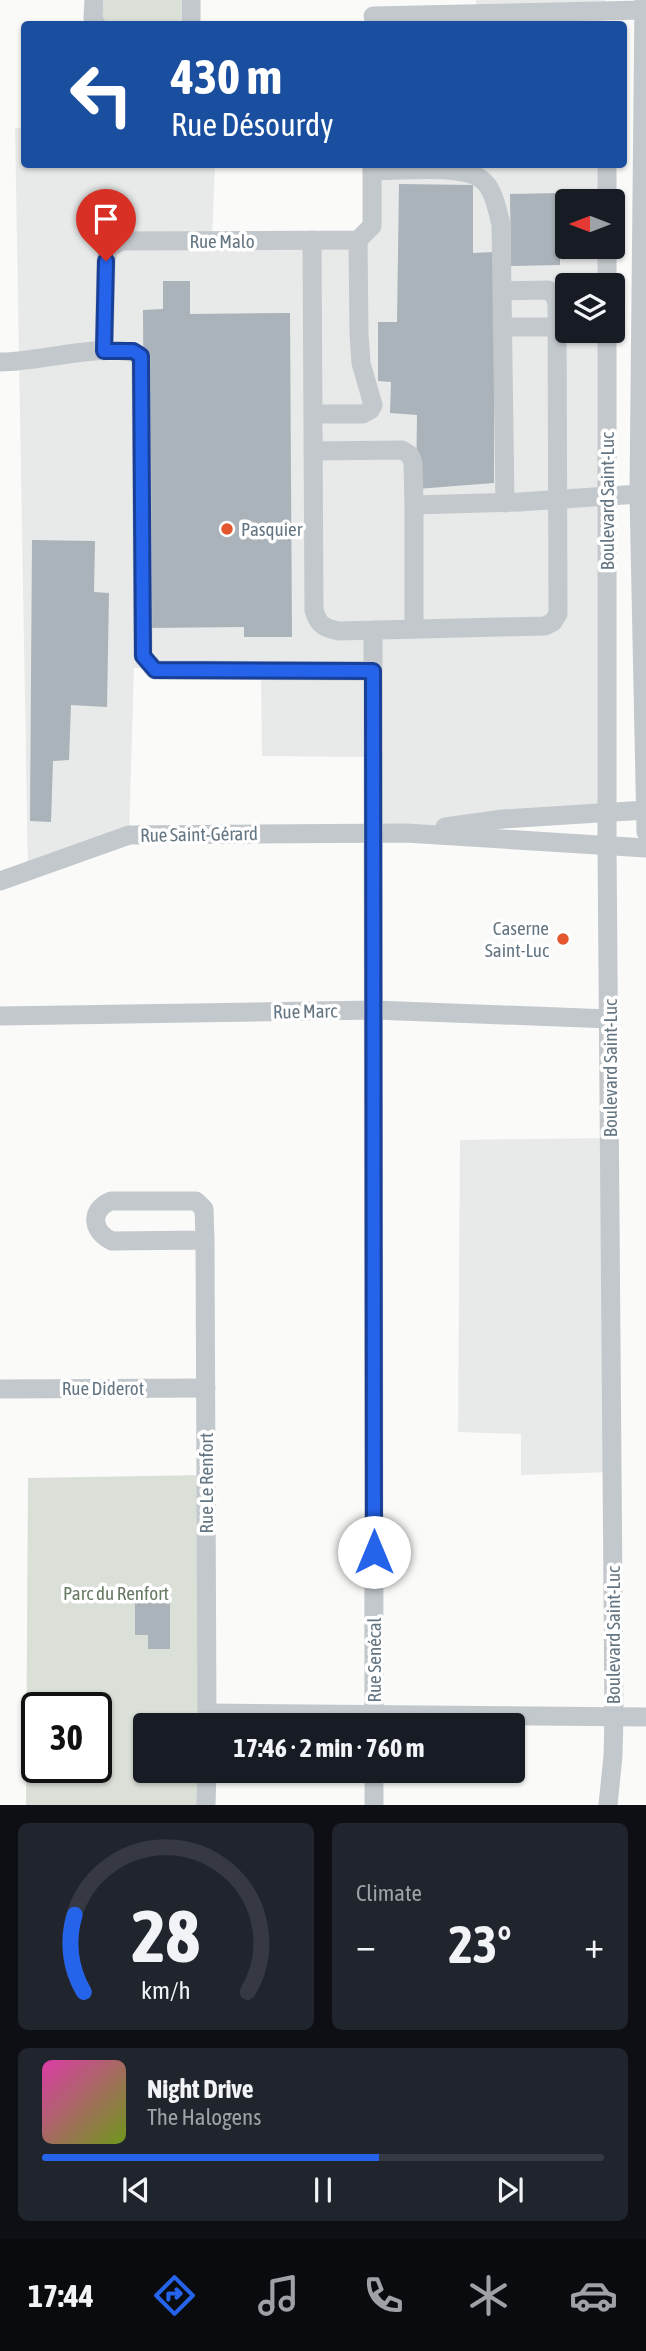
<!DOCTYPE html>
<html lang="en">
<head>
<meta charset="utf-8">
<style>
	body { margin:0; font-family:"Asap Condensed",sans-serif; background:#20242c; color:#f1f3f6; height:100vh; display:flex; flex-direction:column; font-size:26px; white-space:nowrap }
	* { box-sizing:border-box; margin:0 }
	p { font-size:23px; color:#9ea1a6 }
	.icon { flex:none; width:38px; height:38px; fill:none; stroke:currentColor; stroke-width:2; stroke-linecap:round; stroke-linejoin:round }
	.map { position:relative; height:1805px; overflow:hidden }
	.sheet { display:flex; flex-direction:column; gap:18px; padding:18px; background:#0d0f14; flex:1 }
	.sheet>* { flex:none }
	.guide { position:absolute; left:21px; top:21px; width:606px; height:147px; border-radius:7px; box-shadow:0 2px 5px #0004; background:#1a4fa0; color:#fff; overflow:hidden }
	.needle { width:46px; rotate:270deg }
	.controls { position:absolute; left:555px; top:189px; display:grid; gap:14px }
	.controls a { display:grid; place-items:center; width:70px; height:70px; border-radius:7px; background:#171b24; box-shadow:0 2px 5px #0004; font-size:35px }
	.speed { position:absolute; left:21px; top:1692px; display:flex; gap:14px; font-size:35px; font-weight:700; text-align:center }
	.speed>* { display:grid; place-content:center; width:91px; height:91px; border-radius:50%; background:#171b24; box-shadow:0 2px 5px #0004; line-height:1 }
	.speed .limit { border:4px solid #111; border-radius:10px; background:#fff; color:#111 }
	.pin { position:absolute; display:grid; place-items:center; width:60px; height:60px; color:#fff; margin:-72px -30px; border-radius:50% 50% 50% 0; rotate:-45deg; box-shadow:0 0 7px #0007 }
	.pin .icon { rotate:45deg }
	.me { position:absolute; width:77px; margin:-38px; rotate:0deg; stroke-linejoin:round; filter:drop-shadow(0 0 5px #0008) }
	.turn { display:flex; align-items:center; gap:24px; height:147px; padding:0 35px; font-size:32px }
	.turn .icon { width:91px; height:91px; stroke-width:2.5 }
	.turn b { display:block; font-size:49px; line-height:60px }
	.big { font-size:52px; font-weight:700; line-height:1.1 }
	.sheet .tile { flex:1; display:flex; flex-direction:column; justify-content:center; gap:10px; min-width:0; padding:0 24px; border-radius:10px; background:#20242c }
	.sheet .dial { align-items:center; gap:0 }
	.dial svg { height:182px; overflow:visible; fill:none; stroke:#363941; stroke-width:7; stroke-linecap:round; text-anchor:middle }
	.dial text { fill:#f1f3f6; stroke:none }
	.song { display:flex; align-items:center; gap:21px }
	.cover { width:84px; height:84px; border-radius:10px; background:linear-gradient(135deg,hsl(320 70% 55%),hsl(80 70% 35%)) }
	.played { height:7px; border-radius:4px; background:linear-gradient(90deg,#2563eb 60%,#363941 60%) }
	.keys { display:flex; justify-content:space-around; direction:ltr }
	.heat { display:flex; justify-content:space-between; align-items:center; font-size:38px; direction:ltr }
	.sheet .tiles { flex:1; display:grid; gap:18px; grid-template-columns:1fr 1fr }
	.tile:last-child { grid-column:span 2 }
	.trip { position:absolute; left:133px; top:1713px; width:392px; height:70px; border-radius:7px; background:#171b24; box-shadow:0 2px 5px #0004; font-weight:700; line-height:70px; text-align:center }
	.tab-bar { display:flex; height:112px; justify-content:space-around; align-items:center; background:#090b0e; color:#9ea1a6 }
	.tab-bar .icon { width:49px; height:49px }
	.tab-bar .active { color:#2563eb }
	.tab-bar b { font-size:32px; color:#f1f3f6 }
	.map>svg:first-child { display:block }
</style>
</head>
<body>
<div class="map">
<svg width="646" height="1805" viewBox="0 0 646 1805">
	<rect width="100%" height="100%" fill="#fafaf8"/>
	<g fill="#e8e9e9">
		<path d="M476 0H605L604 24H477Z"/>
		<path d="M15 128H24V164L215 165 212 240H358L372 226V165H607V201H567V247H607V285H567V331H607L608 813 374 832 373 757 262 756 261 671 134 668 129 835 28 873Z"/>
		<path d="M611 1138 613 1472 521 1475V1434L458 1432 460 1140Z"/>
	</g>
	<g fill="#dadfd7" fill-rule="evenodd">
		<path d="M104 0H181V22L180 24H106L102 15Z"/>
		<path d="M207 1475 205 1725 145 1726V1771H204V1805H26L28 1478ZM37 1708H96V1768H37Z"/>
	</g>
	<g fill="#aab3b9">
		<path d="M399 184 473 185V253L494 252V483L416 489 417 415 390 413 391 382 378 381V322H397Z"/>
		<path d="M560 193V265L511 266 510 194Z"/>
		<path d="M163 281H190V314L290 313 292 637H244V627L145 628 143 310 163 309Z"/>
		<path d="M32 540 95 541 94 592 109 593 107 707 71 705 69 760 53 761 51 822 30 821Z"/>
		<path d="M147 1599H170V1649H148V1635H135V1603H147Z"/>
	</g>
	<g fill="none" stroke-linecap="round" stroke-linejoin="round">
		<g stroke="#c3c8cc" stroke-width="19">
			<path d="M94 0 93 18 96 24"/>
			<path d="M191 0V24"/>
			<path d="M644 0 639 494 646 832"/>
			<path d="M373 16 644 10"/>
			<path d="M607 164V201"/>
			<path d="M372 171C398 171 462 164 481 179 494 188 497 210 501 224L505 503"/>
			<path d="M312 240 314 610C318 625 324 628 339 631L545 626 553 622 558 614 557 304 555 296 548 290 502 291"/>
			<path d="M607 247V285"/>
			<path d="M502 327H567"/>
			<path d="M607 331V845L614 1717 613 1756 608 1805"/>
			<path d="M104 351 106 261 108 249 121 241 358 240 372 226V164"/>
			<path d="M0 362C36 363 112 340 141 356L143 656 155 670 373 671"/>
			<path d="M313 414H363L370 410 373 405 361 363 359 334 358 240"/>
			<path d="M313 451 402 450 410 455 413 463 414 505"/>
			<path d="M414 629V505L519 502 639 494"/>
			<path d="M373 630 374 1726"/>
			<path d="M445 827 503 819 646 810"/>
			<path d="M0 881 129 835 406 833 646 848"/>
			<path d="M0 1016 374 1010 610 1019"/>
			<path d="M205 1240 112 1241C92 1232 89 1210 111 1201H196L204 1209 205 1240 207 1726"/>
			<path d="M0 1389 206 1388"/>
			<path d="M207 1713 646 1717"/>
			<path d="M206 1805 207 1771"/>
			<path d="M374 1805V1771"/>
		</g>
	</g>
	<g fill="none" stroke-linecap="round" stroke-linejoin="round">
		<defs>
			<path id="route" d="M106 261 104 351H133L141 356 143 656 155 670 373 671 374 1552"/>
		</defs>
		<use href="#route" stroke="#184099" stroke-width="18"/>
		<use href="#route" stroke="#2563eb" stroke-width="12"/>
	</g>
	<g fill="#e4572e" stroke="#fff" stroke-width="2.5">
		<circle cx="227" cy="529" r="7"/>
		<circle cx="563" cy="939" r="7"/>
	</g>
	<g text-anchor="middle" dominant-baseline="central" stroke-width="7" stroke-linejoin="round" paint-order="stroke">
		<g font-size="19" fill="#657683" stroke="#fff">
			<text x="222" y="241">Rue Malo</text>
			<text transform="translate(607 501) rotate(-90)">Boulevard Saint-Luc</text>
			<text transform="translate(199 834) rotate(-1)">Rue Saint-Gérard</text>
			<text transform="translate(305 1011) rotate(-1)">Rue Marc</text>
			<text transform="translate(610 1068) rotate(-90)">Boulevard Saint-Luc</text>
			<text x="103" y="1388">Rue Diderot</text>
			<text transform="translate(206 1483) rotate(-90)">Rue Le Renfort</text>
			<text transform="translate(613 1635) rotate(-90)">Boulevard Saint-Luc</text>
			<text transform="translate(374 1660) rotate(-90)">Rue Senécal</text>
		</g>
		<g font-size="19" fill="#657683" stroke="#fff" text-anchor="start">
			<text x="241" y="529">Pasquier</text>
			<text x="549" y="928" text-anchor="end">Caserne<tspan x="549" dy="22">Saint-Luc</tspan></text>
		</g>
		<g font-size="19" fill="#687a64" stroke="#fff">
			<text x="116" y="1593">Parc du Renfort</text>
		</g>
	</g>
</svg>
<div class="controls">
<a><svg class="needle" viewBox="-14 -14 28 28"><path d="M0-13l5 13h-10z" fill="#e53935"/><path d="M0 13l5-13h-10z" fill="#9ea1a6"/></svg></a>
<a><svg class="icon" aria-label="layers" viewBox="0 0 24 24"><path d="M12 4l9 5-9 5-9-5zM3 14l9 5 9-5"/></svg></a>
</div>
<div class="speed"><div class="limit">30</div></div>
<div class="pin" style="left:106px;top:261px;background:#d93025"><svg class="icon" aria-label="arrive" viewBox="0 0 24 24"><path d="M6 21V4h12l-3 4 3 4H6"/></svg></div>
<svg class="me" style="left:374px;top:1552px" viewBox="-20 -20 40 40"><circle r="19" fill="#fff"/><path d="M0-13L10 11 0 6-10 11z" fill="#2563eb"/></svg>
<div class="trip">17:46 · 2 min · 760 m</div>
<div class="guide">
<div class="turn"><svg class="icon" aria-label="left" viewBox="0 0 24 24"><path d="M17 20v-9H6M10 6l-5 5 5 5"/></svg><div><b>430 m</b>Rue Désourdy</div></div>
</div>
</div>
<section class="sheet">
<div class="tiles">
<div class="tile dial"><svg viewBox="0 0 100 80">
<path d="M14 69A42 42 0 1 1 86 69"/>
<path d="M14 69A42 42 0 0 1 10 35" stroke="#2563eb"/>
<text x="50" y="56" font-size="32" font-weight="700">28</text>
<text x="50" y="72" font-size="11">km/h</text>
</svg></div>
<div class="tile"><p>Climate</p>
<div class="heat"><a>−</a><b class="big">23°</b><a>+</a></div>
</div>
<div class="tile">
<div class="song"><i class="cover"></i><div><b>Night Drive</b><p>The Halogens</p></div></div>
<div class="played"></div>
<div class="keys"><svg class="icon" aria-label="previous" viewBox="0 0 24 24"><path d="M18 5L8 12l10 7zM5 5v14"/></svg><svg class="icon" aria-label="pause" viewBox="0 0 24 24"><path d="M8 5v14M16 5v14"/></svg><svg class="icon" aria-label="next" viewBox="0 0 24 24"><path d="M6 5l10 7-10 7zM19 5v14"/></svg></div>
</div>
</div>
</section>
<nav class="tab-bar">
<b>17:44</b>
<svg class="icon active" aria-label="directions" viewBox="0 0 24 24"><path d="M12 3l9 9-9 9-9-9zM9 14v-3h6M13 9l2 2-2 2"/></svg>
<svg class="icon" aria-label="music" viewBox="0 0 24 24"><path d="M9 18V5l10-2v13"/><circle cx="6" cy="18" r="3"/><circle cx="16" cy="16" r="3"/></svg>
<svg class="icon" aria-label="phone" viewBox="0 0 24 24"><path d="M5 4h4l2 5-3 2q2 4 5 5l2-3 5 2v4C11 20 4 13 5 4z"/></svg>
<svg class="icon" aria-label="climate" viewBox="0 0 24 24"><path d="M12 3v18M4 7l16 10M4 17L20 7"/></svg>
<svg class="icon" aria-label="car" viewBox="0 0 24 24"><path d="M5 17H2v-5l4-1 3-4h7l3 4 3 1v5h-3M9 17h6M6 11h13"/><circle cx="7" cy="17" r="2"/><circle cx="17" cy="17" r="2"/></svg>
</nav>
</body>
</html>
